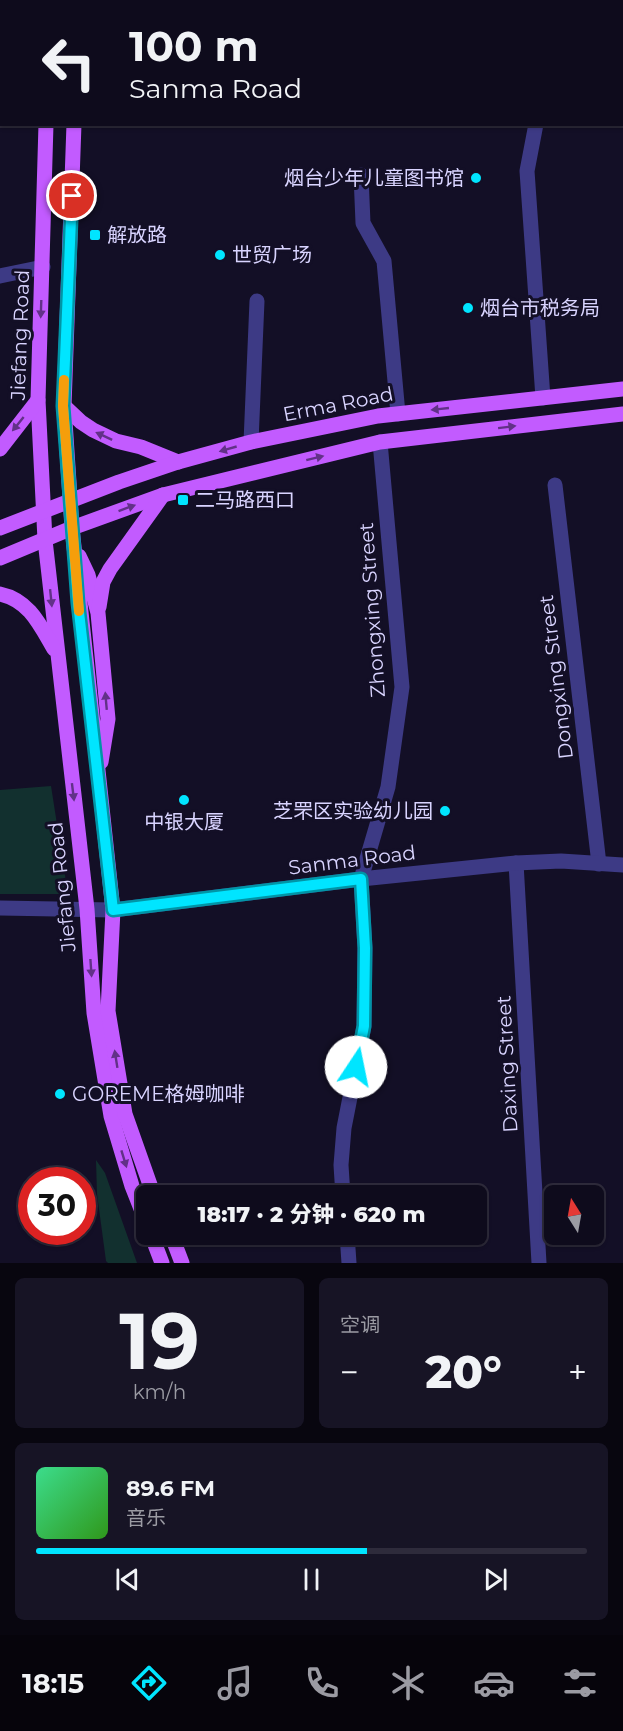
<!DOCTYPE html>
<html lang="zh">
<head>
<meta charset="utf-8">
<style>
	body { margin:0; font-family:Montserrat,"Noto Sans SC",sans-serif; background:#171425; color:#f1f3f6; height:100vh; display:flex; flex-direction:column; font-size:22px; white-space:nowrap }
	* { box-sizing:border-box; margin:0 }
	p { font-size:20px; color:#9b9ba3 }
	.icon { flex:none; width:33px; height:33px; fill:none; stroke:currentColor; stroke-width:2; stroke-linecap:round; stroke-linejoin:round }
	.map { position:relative; height:1263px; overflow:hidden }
	.drawer { display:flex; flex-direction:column; gap:15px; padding:15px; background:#08060f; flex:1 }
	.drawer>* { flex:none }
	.banner { position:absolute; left:0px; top:0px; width:624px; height:126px; box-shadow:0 2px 4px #0004,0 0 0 2px #2e2b3b; background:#0e0b1c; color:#f1f3f6; overflow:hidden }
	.needle { width:39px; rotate:349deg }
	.controls { position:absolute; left:544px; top:1185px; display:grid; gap:12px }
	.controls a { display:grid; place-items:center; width:60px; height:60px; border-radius:9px; background:#0e0b1c; box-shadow:0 2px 4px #0004,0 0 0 2px #2e2b3b; font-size:30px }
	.speed { position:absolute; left:18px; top:1167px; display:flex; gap:12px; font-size:30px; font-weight:700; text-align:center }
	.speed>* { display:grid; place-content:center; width:78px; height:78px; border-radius:50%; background:#0e0b1c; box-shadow:0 2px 4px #0004,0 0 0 2px #2e2b3b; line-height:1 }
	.speed .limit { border:9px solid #d22; background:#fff; color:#111 }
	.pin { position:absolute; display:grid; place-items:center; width:51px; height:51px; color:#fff; margin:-26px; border:3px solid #fff; border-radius:50%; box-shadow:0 2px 6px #0007 }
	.me { position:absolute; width:66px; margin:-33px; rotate:11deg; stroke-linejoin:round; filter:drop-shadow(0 0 4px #0008) }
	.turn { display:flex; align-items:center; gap:21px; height:126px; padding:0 30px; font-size:27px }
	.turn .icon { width:78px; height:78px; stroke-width:2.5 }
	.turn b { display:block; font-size:42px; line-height:51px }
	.big { font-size:45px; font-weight:800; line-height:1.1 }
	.drawer .card { flex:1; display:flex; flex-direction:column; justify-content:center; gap:9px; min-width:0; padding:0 21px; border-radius:9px; background:#171425 }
	.drawer .dial { align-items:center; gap:0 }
	.dial b { font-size:78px; line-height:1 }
	.song { display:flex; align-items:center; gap:18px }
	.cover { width:72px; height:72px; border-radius:9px; background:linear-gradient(135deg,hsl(150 70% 55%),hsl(110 70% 35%)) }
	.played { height:6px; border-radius:3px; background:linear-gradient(90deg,#00e5ff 60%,#2e2b3b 60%) }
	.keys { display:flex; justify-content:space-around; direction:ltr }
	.heat { display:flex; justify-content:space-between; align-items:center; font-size:33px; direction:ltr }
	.drawer .tiles { flex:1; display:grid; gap:15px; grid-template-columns:1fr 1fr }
	.card:last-child { grid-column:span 2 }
	.trip { position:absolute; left:136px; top:1185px; width:351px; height:60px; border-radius:9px; background:#0e0b1c; box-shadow:0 2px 4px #0004,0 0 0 2px #2e2b3b; font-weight:800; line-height:60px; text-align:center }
	.dock { display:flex; height:96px; justify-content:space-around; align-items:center; background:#06040b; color:#9b9ba3 }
	.dock .icon { width:42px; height:42px }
	.dock .current { color:#00e5ff }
	.dock b { font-size:27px; color:#f1f3f6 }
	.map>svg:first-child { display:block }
</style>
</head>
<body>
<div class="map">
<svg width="623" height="1263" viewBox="0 0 623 1263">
	<rect width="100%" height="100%" fill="#130f26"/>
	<g fill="#12302f">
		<path d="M51 786 67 888 60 894H0V790Z"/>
		<path d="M96 1160 105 1173 137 1263H108L106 1261 97 1194Z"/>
	</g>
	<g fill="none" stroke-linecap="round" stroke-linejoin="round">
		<g stroke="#3d3a85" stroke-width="15">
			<path d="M503 0 509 2"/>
			<path d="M583 0 588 2"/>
			<path d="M622 13H623"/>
			<path d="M622 28 623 29"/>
			<path d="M0 92H2"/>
			<path d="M536 124 527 171 543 398"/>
			<path d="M361 175 363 223 384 261 398 414"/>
			<path d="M0 276 43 267"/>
			<path d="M251 442 257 301"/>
			<path d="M555 485 599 864"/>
			<path d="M516 863 539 1263"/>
			<path d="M0 908 113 910 361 879 516 863 561 861 623 865"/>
			<path d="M343 1196 341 1165 344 1128 364 1026 365 948 361 879 388 787 402 687 380 442"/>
			<path d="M347 1234 349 1263"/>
		</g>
		<g stroke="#c25bff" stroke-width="15">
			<path d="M14 0 15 2"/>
			<path d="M41 0 42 2"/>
			<path d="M46 124 38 400 45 540 87 909 94 1013 111 1116 132 1186 147 1224"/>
			<path d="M74 124 64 406 72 528 113 910 108 1011 125 1114 154 1196"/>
			<path d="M64 406 81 422 93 430 116 441 141 447 178 462"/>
			<path d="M0 449 38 400"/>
			<path d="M0 528 119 482 178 462 251 442 378 416 623 389"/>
			<path d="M79 556 88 575 98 613 108 719 101 762"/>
			<path d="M0 558 72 528 163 495 380 442 623 414"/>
			<path d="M0 594C29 600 40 625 54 649"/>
			<path d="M99 607 103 582 110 569 163 495"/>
			<path d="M151 1234 162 1263"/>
			<path d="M171 1234 182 1263"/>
		</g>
	</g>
	<defs><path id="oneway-solid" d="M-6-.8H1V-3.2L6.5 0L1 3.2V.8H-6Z" transform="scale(1.5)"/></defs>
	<g fill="#623188">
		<use href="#oneway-solid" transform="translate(41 309) rotate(92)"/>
		<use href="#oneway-solid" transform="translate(440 409) rotate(174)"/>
		<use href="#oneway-solid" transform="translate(18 424) rotate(129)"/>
		<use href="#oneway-solid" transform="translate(507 427) rotate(-7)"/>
		<use href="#oneway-solid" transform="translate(104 436) rotate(-155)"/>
		<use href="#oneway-solid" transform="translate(228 449) rotate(164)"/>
		<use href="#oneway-solid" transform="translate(315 458) rotate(-14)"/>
		<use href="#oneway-solid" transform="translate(127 508) rotate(-20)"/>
		<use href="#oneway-solid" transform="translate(51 598) rotate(84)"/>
		<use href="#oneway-solid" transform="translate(106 701) rotate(-95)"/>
		<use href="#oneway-solid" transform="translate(73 792) rotate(83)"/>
		<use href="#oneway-solid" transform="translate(91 968) rotate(86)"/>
		<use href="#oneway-solid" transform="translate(116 1059) rotate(-99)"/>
		<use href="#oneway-solid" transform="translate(124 1159) rotate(73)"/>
	</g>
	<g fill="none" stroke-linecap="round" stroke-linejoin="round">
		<defs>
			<path id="route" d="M72 196 63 406 78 603 113 910 361 879 365 948 364 1026 356 1067"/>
		</defs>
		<use href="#route" stroke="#0095a6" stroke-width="15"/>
		<use href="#route" stroke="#00e5ff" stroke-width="10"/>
		<path stroke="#f59e0b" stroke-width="10" d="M64 380 63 406 79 611"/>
	</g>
	<g fill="#00e5ff" stroke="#130f26" stroke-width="2">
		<circle cx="476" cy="178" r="6"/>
		<rect x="89" y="229" width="12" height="12" rx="3"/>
		<circle cx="220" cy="255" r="6"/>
		<circle cx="468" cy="308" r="6"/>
		<rect x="177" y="494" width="12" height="12" rx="3"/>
		<circle cx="184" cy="800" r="6"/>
		<circle cx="445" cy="811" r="6"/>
		<circle cx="60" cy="1094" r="6"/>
	</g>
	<g text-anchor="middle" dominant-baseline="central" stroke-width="6" stroke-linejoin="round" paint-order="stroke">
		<g font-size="20" fill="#d9d4ff" stroke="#130f26" text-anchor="start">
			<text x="464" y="178" text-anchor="end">烟台少年儿童图书馆</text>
			<text x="107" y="235">解放路</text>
			<text x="232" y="255">世贸广场</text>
			<text x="480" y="308">烟台市税务局</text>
			<text x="195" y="500">二马路西口</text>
			<text x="433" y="811" text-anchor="end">芝罘区实验幼儿园</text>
			<text x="184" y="822" text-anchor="middle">中银大厦</text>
			<text x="72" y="1094">GOREME格姆咖啡</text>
		</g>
		<g font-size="20" fill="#d9d4ff" stroke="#130f26">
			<text transform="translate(20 335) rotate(-88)">Jiefang Road</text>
			<text transform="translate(338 404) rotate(-11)">Erma Road</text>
			<text transform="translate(372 610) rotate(-94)">Zhongxing Street</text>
			<text transform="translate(556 677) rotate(-97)">Dongxing Street</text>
			<text transform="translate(352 860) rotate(-7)">Sanma Road</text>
			<text transform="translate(62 887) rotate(-96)">Jiefang Road</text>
			<text transform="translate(507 1064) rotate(-93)">Daxing Street</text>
		</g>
	</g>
</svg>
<div class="controls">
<a><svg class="needle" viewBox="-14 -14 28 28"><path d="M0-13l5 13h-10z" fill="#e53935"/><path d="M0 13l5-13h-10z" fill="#9b9ba3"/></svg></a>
</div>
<div class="speed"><div class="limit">30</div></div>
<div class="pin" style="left:72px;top:196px;background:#d93025"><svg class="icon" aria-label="arrive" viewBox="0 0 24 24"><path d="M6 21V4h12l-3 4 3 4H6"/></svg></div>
<svg class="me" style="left:356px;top:1067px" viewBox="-20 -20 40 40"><circle r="19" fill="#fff"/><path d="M0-13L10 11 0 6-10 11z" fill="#00e5ff"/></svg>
<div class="trip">18:17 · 2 分钟 · 620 m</div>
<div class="banner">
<div class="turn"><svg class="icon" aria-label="left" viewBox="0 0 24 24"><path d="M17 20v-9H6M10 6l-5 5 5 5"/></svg><div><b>100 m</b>Sanma Road</div></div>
</div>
</div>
<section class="drawer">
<div class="tiles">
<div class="card dial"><b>19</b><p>km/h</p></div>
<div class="card"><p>空调</p>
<div class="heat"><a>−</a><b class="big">20°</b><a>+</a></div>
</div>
<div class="card">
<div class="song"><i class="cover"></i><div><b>89.6 FM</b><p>音乐</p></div></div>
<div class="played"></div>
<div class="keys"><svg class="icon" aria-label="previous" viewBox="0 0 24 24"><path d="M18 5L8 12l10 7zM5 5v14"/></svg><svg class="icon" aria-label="pause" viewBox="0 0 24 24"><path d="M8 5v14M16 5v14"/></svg><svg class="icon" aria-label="next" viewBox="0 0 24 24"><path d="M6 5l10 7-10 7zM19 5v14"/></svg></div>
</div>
</div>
</section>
<nav class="dock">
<b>18:15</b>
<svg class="icon current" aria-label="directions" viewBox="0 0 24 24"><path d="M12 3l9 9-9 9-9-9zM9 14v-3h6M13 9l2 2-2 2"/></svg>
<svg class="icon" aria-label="music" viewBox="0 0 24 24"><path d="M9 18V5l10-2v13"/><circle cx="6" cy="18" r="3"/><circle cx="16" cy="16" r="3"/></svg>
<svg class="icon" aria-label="phone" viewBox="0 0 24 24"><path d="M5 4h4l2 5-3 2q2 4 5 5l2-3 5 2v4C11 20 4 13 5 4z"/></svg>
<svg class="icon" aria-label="climate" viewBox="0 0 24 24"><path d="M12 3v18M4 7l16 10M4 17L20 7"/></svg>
<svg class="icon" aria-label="car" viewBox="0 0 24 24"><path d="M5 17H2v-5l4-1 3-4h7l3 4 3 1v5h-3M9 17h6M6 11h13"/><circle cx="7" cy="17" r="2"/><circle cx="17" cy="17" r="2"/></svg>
<svg class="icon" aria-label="filters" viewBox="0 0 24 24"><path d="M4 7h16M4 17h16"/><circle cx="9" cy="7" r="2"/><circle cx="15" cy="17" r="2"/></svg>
</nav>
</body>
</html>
